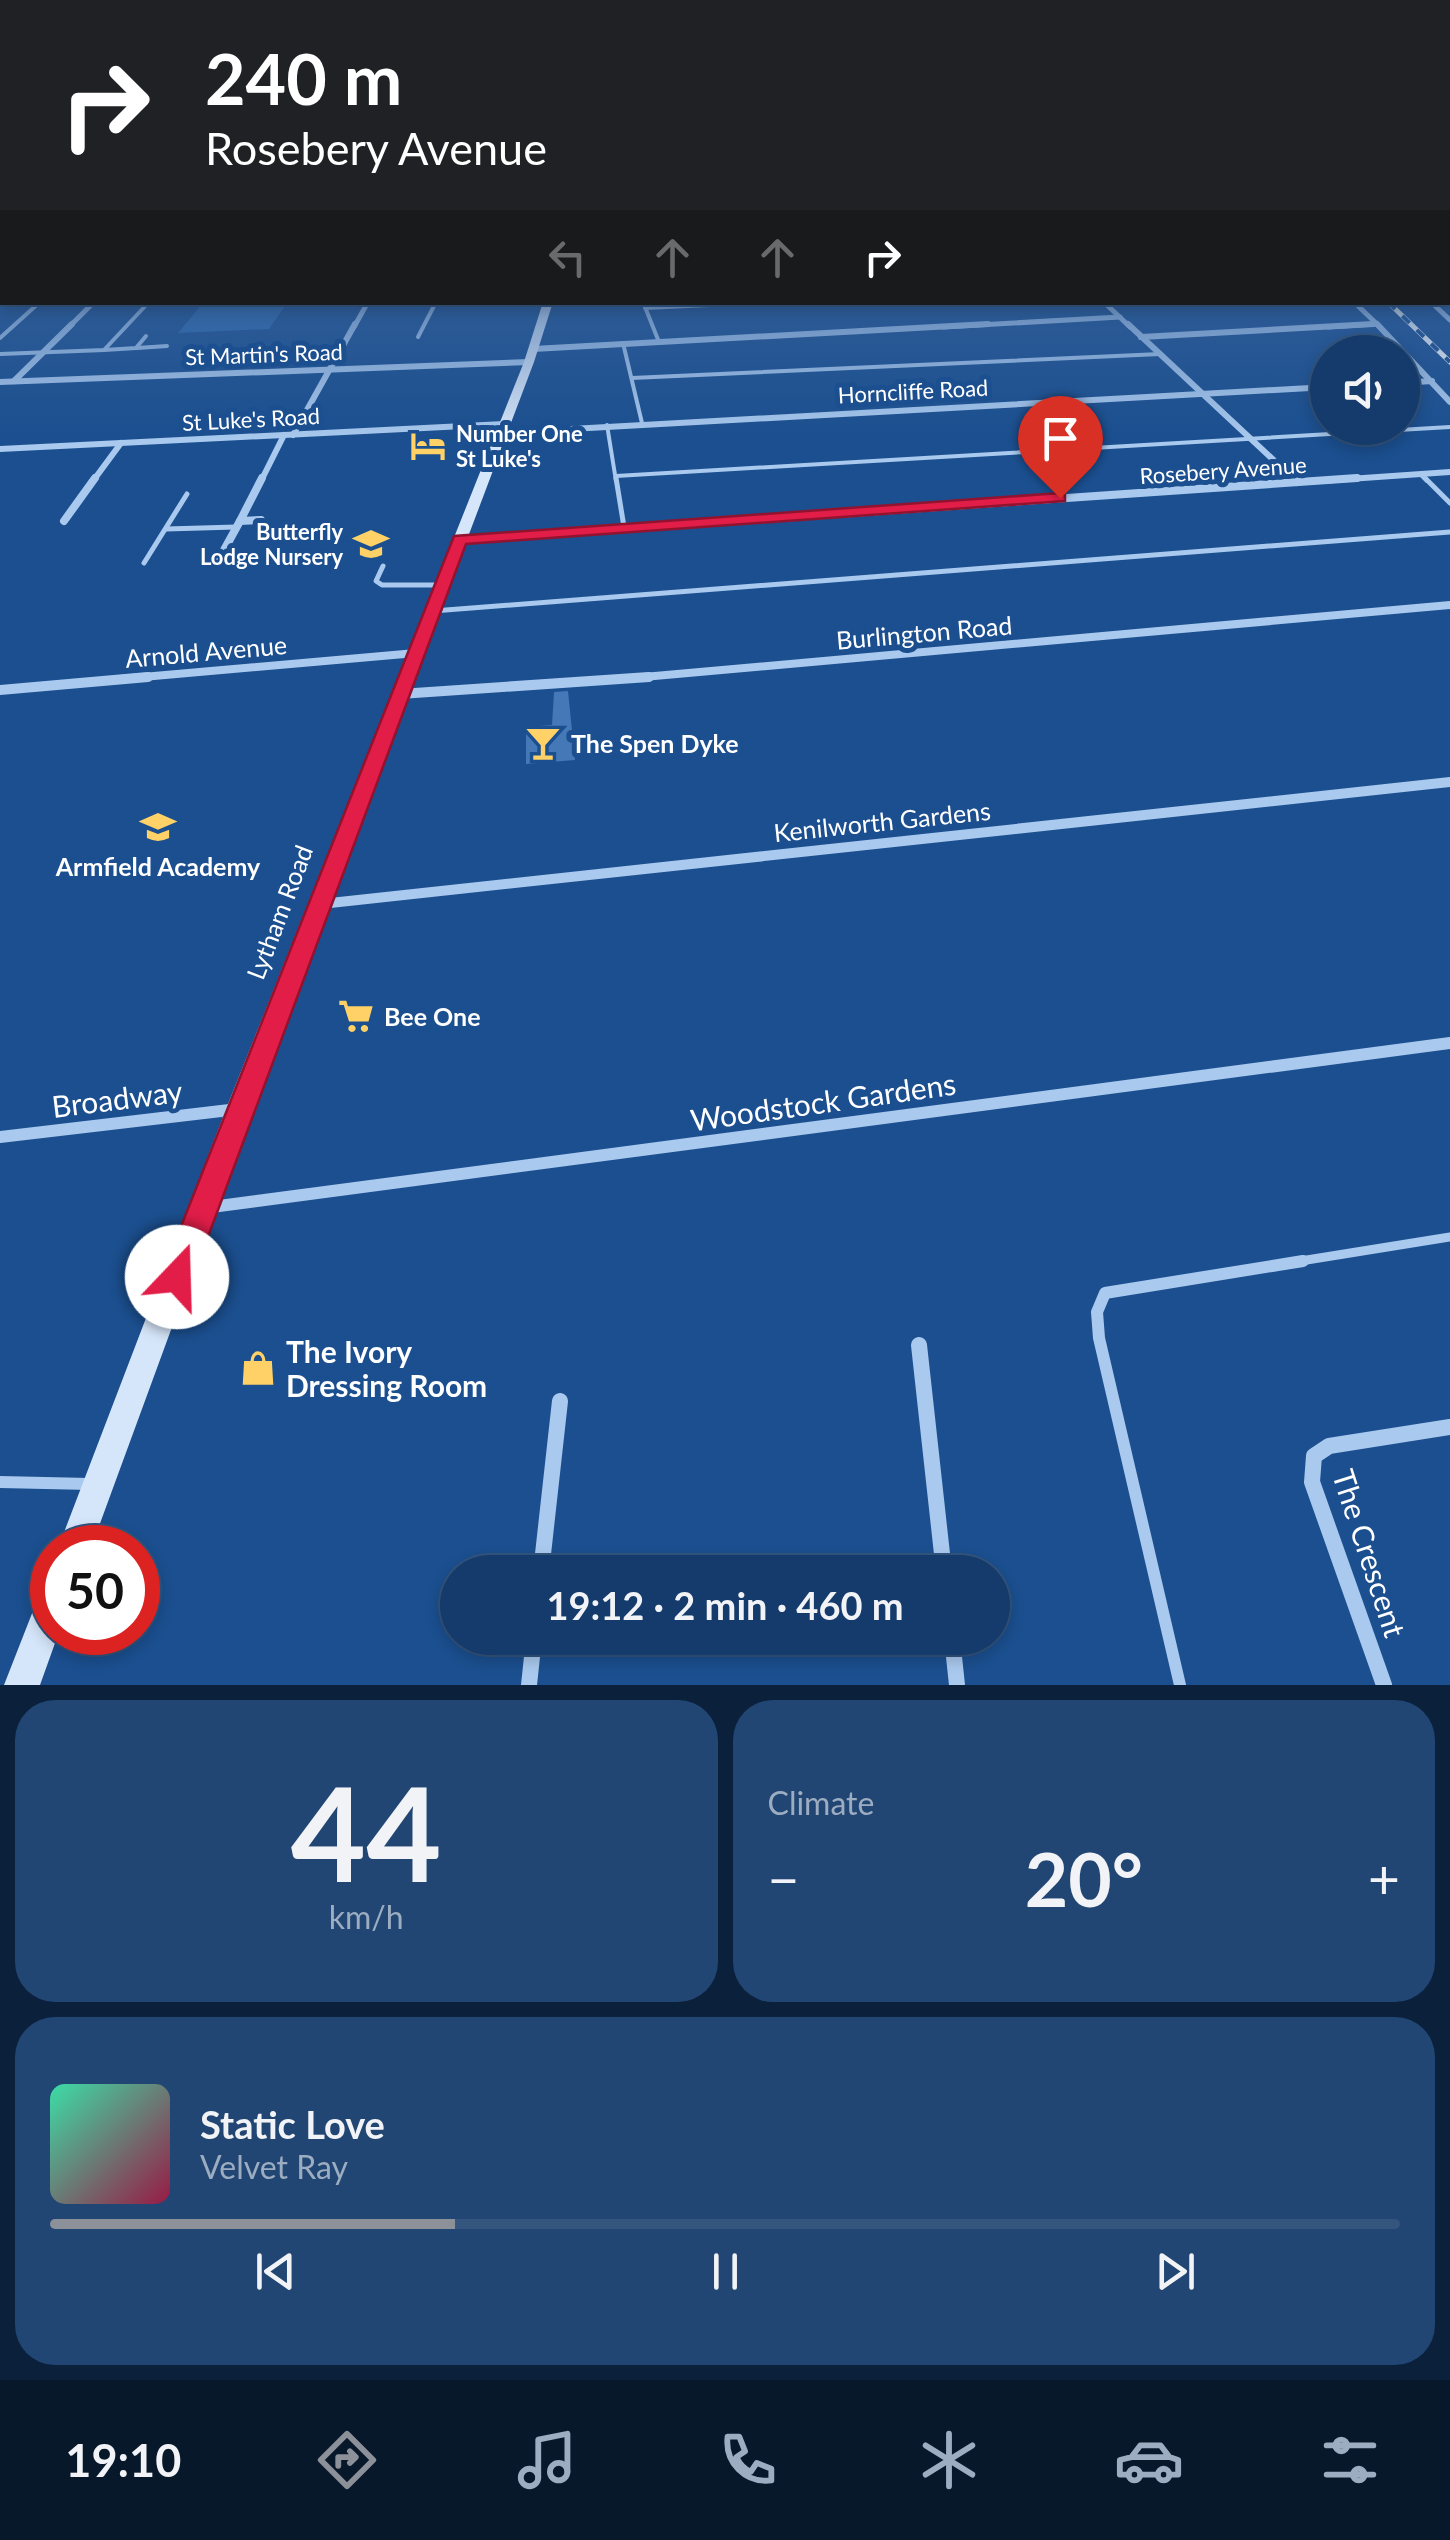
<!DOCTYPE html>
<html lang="en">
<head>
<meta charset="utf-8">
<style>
	body { margin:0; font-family:Lato,sans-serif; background:#214673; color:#f1f3f6; height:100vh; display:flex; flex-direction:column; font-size:38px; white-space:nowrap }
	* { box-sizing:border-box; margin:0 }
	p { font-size:32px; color:#9dadc1 }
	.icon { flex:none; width:55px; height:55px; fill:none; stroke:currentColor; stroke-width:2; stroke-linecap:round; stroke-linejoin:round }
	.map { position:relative; height:1685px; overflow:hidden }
	.sheet { display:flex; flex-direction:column; gap:15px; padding:15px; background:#0b203b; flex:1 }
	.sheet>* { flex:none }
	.top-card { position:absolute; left:0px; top:0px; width:1450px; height:305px; box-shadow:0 5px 15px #0003,0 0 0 2px #33557e; background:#202124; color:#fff; overflow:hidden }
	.controls { position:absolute; left:1310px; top:335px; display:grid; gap:20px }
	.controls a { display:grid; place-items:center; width:110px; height:110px; border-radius:50%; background:#143b6b; box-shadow:0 5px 15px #0003,0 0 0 2px #33557e; font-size:50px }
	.speed { position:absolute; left:30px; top:1525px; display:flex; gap:20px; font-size:50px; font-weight:700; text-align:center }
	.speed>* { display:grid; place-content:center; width:130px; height:130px; border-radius:50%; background:#143b6b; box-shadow:0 5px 15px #0003,0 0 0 2px #33557e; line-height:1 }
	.speed .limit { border:15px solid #d22; background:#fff; color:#111 }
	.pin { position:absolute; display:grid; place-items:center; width:85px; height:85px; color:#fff; margin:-102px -42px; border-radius:50% 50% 50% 0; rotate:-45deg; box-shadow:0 0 10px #0007 }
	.pin .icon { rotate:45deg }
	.me { position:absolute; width:110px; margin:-55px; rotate:21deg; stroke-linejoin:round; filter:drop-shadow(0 0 8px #0008) }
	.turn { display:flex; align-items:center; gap:35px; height:210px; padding:0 40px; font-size:45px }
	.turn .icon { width:130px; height:130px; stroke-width:2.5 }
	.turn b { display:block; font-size:70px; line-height:85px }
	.lanes { display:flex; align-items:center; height:95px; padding:0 40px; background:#0003; justify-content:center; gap:50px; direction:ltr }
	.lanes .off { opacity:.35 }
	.big { font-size:75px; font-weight:700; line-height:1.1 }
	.sheet .widget { flex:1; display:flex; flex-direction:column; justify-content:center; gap:15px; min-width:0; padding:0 35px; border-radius:40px; background:#214673 }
	.sheet .dial { align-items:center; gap:0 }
	.dial b { font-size:130px; line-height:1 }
	.song { display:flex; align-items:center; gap:30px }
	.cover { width:120px; height:120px; border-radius:15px; background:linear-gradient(135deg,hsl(160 70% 55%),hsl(340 70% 35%)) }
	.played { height:10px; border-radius:5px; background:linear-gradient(90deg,#8c9099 30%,#33557e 30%) }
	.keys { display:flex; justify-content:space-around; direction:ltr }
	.heat { display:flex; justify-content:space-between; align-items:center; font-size:55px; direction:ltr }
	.sheet .tiles { flex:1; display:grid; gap:15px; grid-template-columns:1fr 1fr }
	.widget:last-child { grid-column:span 2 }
	.trip { position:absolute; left:440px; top:1555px; width:570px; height:100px; border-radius:50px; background:#143b6b; box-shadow:0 5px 15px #0003,0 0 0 2px #33557e; font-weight:700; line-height:100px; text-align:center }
	.tabs { display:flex; height:160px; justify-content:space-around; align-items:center; background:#08182b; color:#9dadc1 }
	.tabs .icon { width:70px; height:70px }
	.tabs .selected { color:#8c9099 }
	.tabs b { font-size:45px; color:#f1f3f6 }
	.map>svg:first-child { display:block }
</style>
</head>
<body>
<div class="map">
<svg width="1450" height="1685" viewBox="0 0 1450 1685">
	<rect width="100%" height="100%" fill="#1b4f8f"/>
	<path fill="#2e69ad" d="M203 303V302L287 303 269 329 178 333Z"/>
	<path fill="#4478b7" d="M568 691 575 760 526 764V727L552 725 554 692Z"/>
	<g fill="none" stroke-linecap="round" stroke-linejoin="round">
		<g stroke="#a9c9ee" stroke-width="4">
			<path d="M643 302 659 342"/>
			<path d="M645 308 772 302"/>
			<path d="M418 337 436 302"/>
			<path d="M0 338 40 302"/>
			<path d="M623 343 642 423"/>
			<path d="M137 348 167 346"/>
			<path d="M104 350 136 348 146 336"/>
			<path d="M0 354 104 350 149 302"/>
			<path d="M632 378 1160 354"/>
			<path d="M607 425 616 481"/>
			<path d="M1420 474 1427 481"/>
			<path d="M616 476 1450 427"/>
		</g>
		<g stroke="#a9c9ee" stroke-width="5">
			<path d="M616 478 624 527"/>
			<path d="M1425 478 1450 503"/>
			<path d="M166 529 236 527"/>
			<path d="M144 563 187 494"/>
			<path d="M383 566 376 581 382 585H442"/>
			<path d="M433 611 1450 532"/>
		</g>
		<path stroke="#a9c9ee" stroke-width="9" d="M1288 1263 1450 1237"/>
		<g stroke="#a9c9ee" stroke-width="12">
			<path d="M0 1482 90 1484"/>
			<path d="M1180 1685 1099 1338 1097 1312 1105 1293 1303 1261"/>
		</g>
		<g stroke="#a9c9ee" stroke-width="5">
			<path d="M1104 302 1130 327"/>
			<path d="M1354 302 1380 327"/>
			<path d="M1431 302 1450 320"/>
			<path d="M69 327 94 302"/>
			<path d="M354 327 368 302"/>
			<path d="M943 327 1120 317"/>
			<path d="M1328 327 1376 324"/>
		</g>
		<g stroke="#a9c9ee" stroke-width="6">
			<path d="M1128 324 1296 481"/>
			<path d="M1377 324 1450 402"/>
			<path d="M1141 337 1373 324"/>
			<path d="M533 349 988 324"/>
			<path d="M14 381 72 324"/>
			<path d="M0 382 529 362"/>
			<path d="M1402 383 1432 381"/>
			<path d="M500 433 1328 387"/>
			<path d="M293 435 355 324"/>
			<path d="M0 449 504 424"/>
			<path d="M93 481 121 443"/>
			<path d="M261 481 284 435"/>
			<path d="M1320 481 1450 472"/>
		</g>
		<g stroke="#a9c9ee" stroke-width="8">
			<path d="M1293 478 1297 482"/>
			<path d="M261 520 240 521 262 478"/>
			<path d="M64 521 95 478"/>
			<path d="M460 540 1357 478"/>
			<path d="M218 561 240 521"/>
			<path d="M120 679 416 653"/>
			<path d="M621 679 1450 605"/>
		</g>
		<g stroke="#a9c9ee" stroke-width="10">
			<path d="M0 690 148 677"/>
			<path d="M400 694 649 677"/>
			<path d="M321 904 1450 782"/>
		</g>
		<g stroke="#a9c9ee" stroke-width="12">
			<path d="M0 1137 238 1109"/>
			<path d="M204 1208 1450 1043"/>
		</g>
		<g stroke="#a9c9ee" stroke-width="16">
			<path d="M919 1345 944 1572"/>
			<path d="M541 1572 560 1401"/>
			<path d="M952 1638 957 1685"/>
			<path d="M529 1685 534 1638"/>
			<path d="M1384 1685 1312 1482 1314 1456 1329 1446 1450 1427"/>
		</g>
		<g fill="#d6e6fa" fill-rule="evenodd">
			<rect x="0" y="257" width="2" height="6"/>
			<path d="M543 302H553L534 362 252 1109 91 1548H58L226 1109 524 362Z"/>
			<path d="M52 1588V1632H59L40 1685H4L40 1593Z"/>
		</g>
		<defs>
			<path id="rail" d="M1388 302 1450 362"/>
		</defs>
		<use href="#rail" stroke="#fff" stroke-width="5"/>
		<use href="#rail" stroke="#1b4f8f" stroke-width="4" stroke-dasharray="10" stroke-linecap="butt"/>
	</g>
	<linearGradient id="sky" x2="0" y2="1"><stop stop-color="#0f2b4f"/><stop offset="0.47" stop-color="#39639b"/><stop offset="1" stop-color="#39639b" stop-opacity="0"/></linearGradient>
	<rect width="1450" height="441" fill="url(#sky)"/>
	<path fill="#e11d48" stroke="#92132f" stroke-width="2.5" d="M1060 493 1065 495V501L466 544 193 1277 188 1288 177 1293 166 1288 161 1277 454 536Z"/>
	<defs>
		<symbol id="hotel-bare" viewBox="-9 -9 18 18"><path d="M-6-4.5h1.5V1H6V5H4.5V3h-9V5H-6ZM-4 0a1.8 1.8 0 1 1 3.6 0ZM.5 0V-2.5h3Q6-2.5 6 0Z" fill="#ffd166" stroke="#1b4f8f" stroke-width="2.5" paint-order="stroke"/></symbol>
		<symbol id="school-bare" viewBox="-9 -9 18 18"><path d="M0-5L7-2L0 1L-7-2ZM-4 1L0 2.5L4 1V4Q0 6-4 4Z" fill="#ffd166" stroke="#1b4f8f" stroke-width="2.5" paint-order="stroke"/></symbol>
		<symbol id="bar-bare" viewBox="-9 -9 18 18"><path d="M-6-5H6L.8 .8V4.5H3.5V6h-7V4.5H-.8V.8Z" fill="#ffd166" stroke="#1b4f8f" stroke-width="2.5" paint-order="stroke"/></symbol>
		<symbol id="supermarket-bare" viewBox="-9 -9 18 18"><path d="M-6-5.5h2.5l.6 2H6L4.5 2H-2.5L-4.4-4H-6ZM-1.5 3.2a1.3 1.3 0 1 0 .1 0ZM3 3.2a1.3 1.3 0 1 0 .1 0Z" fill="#ffd166" stroke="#1b4f8f" stroke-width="2.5" paint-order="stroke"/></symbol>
		<symbol id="shop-bare" viewBox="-9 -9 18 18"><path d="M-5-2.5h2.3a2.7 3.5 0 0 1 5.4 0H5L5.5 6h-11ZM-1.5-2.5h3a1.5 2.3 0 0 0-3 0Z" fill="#ffd166" stroke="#1b4f8f" stroke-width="2.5" paint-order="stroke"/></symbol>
	</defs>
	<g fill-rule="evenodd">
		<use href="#hotel-bare" x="403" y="421" width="50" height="50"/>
		<use href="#school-bare" x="346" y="519" width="50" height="50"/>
		<use href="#bar-bare" x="518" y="718" width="50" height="50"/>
		<use href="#school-bare" x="133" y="802" width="50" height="50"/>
		<use href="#supermarket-bare" x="331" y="991" width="50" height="50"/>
		<use href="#shop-bare" x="233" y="1343" width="50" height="50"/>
	</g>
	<g text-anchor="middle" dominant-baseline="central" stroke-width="10" stroke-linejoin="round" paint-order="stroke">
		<g font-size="22" fill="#fff" stroke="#1b4f8f">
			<text transform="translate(264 354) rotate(-2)">St Martin's Road</text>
			<text transform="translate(913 391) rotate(-3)">Horncliffe Road</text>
			<text transform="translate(251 419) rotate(-3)">St Luke's Road</text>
			<text transform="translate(1223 470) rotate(-4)">Rosebery Avenue</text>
		</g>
		<g font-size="22" font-weight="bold" fill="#fff" stroke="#1b4f8f" text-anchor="start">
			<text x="456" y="433">Number One<tspan x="456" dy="25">St Luke's</tspan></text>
			<text x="343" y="531" text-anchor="end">Butterfly<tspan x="343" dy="25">Lodge Nursery</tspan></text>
		</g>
		<g font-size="25" fill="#fff" stroke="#1b4f8f">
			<text transform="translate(924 632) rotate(-5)">Burlington Road</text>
			<text transform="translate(206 651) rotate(-5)">Arnold Avenue</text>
			<text transform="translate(882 821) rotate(-6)">Kenilworth Gardens</text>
			<text transform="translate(279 912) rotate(-69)">Lytham Road</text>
		</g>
		<g font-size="25" font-weight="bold" fill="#fff" stroke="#1b4f8f" text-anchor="start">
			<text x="571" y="743">The Spen Dyke</text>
			<text x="158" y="866" text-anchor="middle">Armfield Academy</text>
			<text x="384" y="1016">Bee One</text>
		</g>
		<g font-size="30" fill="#fff" stroke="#1b4f8f">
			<text transform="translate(117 1098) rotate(-7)">Broadway</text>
			<text transform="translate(823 1101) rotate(-8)">Woodstock Gardens</text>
			<text transform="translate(1370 1553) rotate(72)">The Crescent</text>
		</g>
		<g font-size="30" font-weight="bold" fill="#fff" stroke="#1b4f8f" text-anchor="start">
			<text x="286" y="1351">The Ivory<tspan x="286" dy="34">Dressing Room</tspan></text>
		</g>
	</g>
</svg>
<div class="controls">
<a><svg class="icon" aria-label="sound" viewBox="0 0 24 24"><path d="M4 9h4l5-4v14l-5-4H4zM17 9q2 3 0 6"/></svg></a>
</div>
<div class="speed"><div class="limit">50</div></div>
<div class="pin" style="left:1060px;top:498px;background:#d93025"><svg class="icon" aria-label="arrive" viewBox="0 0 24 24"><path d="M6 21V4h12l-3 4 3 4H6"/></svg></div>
<svg class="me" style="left:177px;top:1277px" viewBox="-20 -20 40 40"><circle r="19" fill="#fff"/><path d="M0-13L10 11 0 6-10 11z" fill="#e11d48"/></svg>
<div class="trip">19:12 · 2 min · 460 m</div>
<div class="top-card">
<div class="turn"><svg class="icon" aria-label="right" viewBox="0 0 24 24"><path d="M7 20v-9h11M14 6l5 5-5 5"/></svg><div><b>240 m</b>Rosebery Avenue</div></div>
<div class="lanes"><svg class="icon off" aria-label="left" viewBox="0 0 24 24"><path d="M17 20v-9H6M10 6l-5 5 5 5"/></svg><svg class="icon off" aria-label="ahead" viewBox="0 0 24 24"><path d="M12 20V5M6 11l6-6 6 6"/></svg><svg class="icon off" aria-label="ahead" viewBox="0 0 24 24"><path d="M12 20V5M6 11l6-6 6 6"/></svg><svg class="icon" aria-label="right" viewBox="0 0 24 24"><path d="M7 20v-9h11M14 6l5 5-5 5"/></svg></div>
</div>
</div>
<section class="sheet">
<div class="tiles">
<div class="widget dial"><b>44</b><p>km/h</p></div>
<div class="widget"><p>Climate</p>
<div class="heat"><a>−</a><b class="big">20°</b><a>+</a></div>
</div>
<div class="widget">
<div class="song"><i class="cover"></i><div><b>Static Love</b><p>Velvet Ray</p></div></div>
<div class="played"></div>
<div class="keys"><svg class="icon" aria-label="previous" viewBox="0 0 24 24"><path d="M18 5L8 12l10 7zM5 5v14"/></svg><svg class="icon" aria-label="pause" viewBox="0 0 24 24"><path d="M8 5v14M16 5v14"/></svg><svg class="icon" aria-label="next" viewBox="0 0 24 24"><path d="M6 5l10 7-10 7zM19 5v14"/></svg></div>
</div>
</div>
</section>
<nav class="tabs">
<b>19:10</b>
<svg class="icon selected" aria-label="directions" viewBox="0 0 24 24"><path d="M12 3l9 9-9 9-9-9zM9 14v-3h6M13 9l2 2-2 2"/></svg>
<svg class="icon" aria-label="music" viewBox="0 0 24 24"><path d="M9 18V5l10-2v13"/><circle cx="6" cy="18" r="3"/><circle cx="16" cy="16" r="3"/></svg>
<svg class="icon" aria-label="phone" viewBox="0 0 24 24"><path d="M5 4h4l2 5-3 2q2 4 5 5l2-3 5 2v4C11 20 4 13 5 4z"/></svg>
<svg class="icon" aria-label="climate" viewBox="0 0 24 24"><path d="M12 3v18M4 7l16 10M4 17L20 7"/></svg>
<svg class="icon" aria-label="car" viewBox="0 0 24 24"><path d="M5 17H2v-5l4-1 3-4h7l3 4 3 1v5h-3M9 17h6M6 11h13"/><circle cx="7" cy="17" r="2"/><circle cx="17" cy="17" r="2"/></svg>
<svg class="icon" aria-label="filters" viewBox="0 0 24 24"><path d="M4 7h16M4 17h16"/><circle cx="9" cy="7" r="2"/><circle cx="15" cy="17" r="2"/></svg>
</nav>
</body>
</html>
